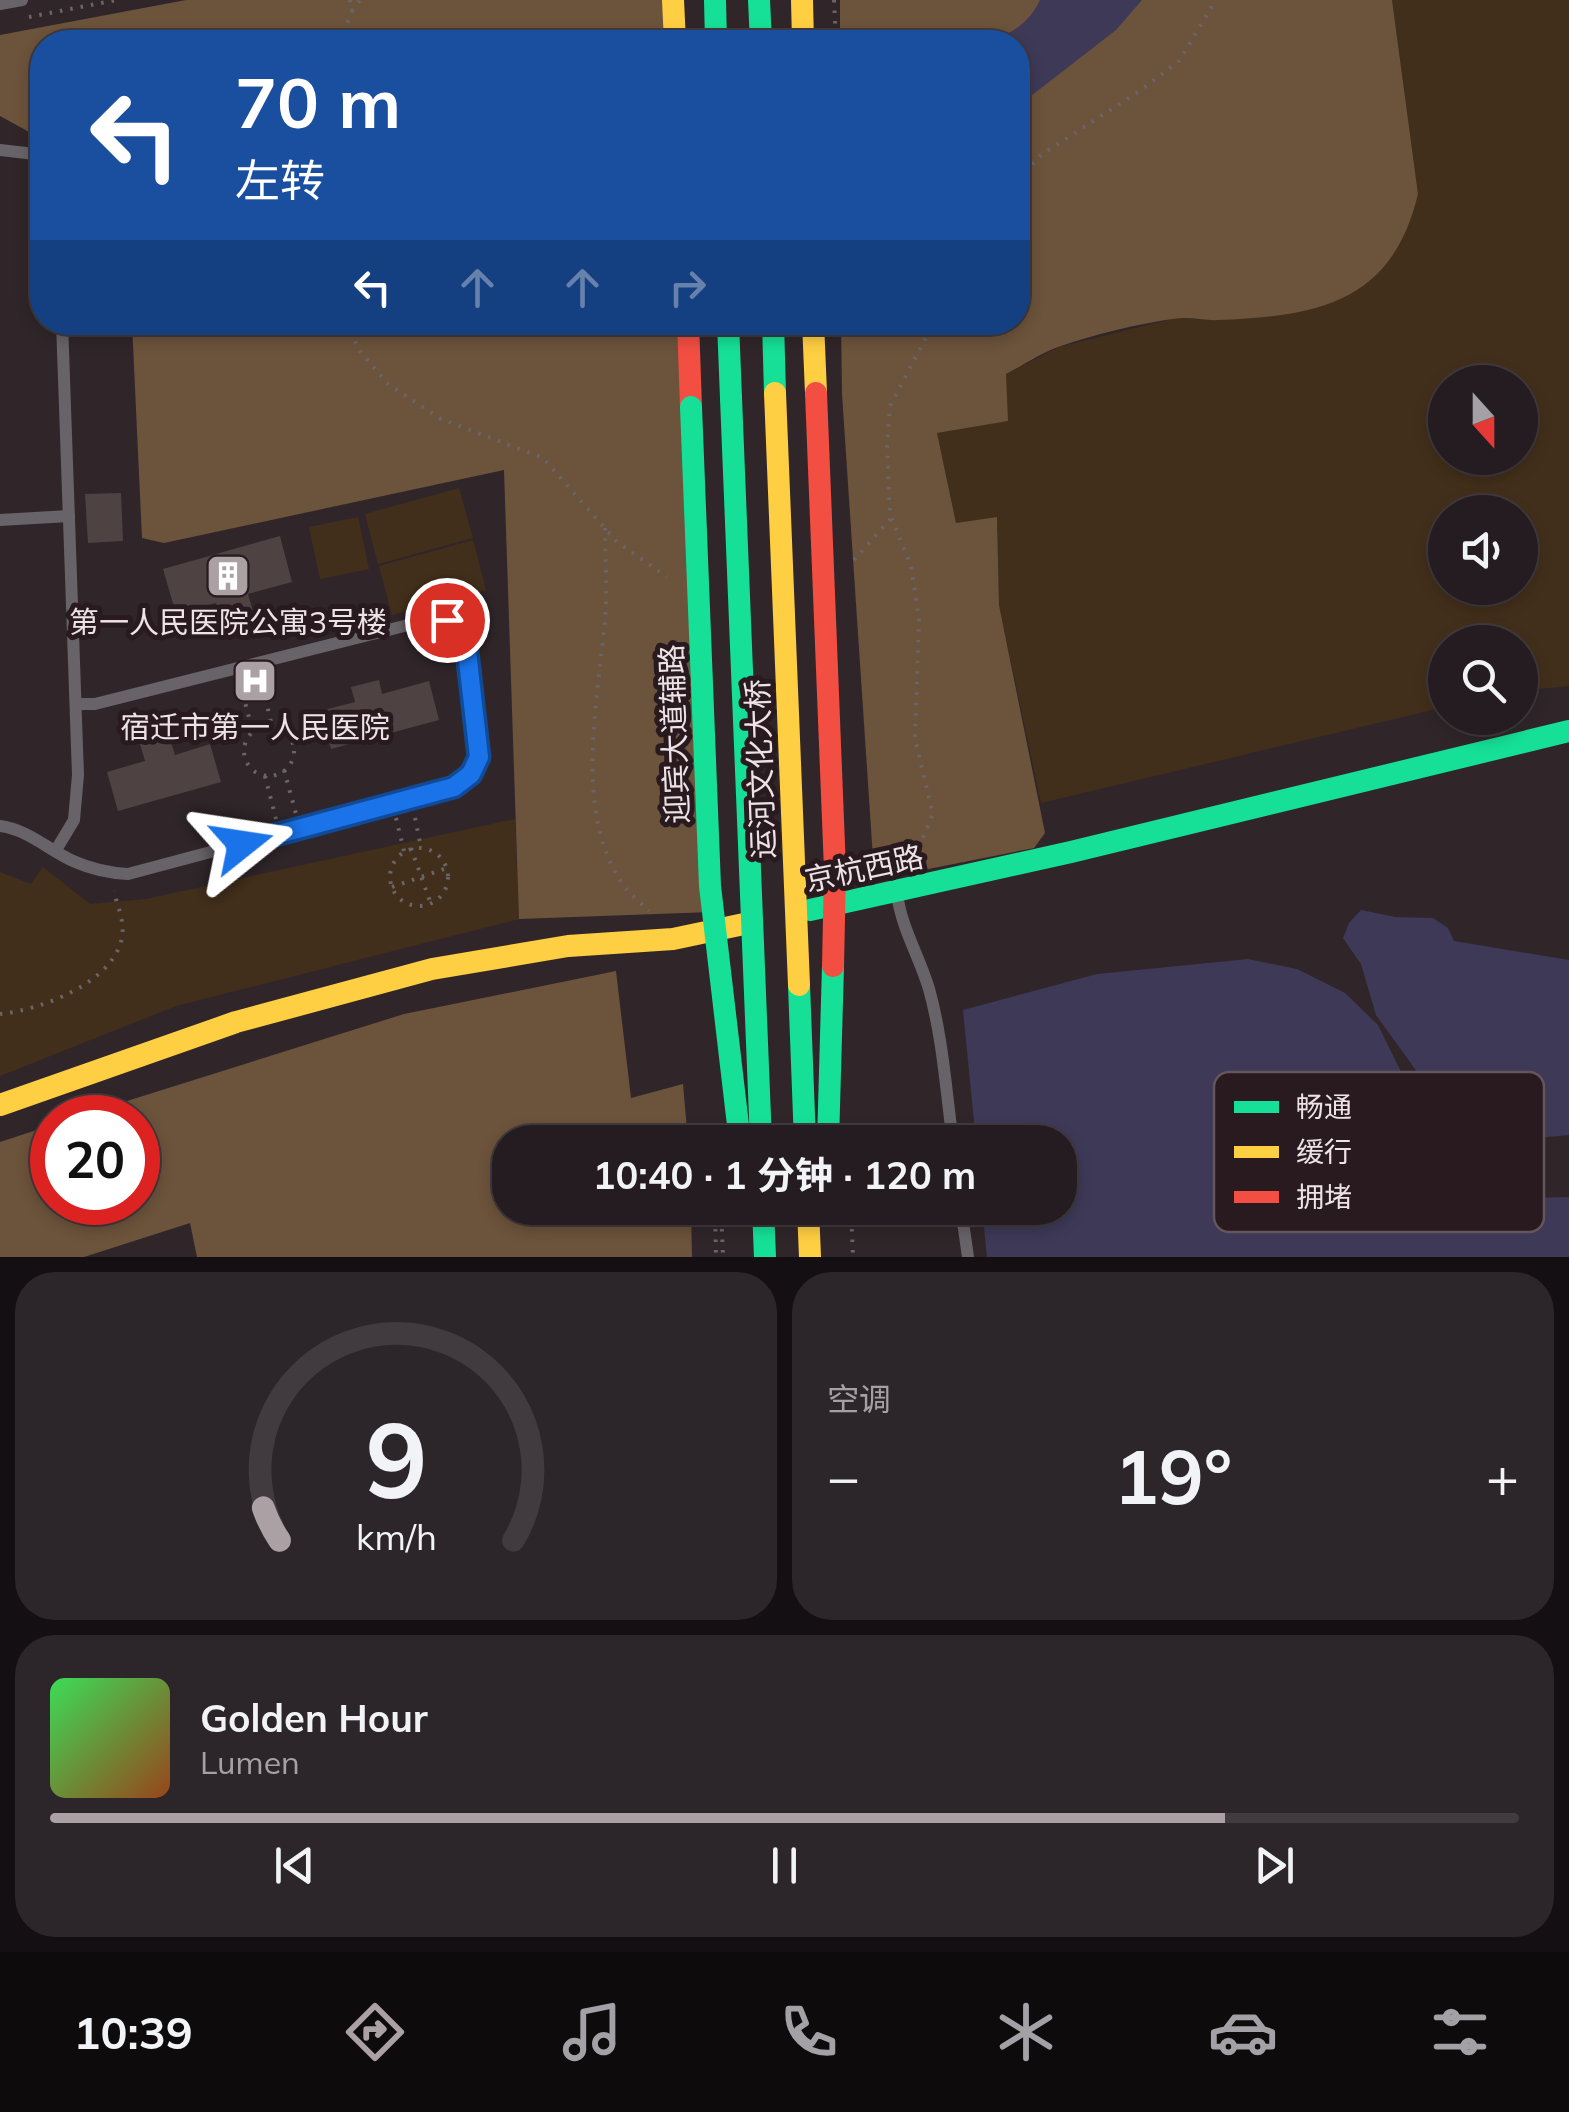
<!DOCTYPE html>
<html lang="zh">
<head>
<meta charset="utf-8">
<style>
	body { margin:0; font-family:Mulish,"Noto Sans SC",sans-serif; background:#2c2529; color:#f1f3f6; height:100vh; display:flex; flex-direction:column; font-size:38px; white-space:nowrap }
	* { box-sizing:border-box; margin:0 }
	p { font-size:32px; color:#a3a1a5 }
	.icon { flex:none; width:55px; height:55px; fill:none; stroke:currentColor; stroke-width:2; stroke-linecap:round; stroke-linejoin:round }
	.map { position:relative; height:1257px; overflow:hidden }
	.side { display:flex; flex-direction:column; gap:15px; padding:15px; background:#140f12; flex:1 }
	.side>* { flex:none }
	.guide { position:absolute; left:30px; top:30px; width:1000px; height:305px; border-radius:40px; box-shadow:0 5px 15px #0003,0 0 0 2px #413a3e; background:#1a4fa0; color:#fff; overflow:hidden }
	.needle { width:65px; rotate:159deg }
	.fabs { position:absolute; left:1428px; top:365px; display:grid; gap:20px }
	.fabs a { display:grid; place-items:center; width:110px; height:110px; border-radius:50%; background:#241c20; box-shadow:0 5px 15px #0003,0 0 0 2px #413a3e; font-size:50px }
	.speed { position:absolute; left:30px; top:1095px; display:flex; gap:20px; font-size:50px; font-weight:700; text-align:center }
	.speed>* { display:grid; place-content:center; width:130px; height:130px; border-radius:50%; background:#241c20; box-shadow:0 5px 15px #0003,0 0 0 2px #413a3e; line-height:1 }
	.speed .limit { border:15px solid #d22; background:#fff; color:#111 }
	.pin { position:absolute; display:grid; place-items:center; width:85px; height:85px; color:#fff; margin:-42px; border:5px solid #fff; border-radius:50%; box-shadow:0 2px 10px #0007 }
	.me { position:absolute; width:110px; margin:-55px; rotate:75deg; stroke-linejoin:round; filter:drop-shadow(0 0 8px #0008) }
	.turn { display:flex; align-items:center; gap:35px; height:210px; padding:0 40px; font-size:45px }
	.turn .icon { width:130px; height:130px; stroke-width:2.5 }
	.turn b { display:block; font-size:70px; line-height:85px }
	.lanes { display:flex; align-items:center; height:95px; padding:0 40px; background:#0003; justify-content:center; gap:50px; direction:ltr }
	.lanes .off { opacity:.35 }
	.big { font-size:75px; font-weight:700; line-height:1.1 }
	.side .widget { flex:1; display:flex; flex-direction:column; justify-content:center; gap:15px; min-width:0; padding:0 35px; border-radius:40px; background:#2c2529 }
	.side .dial { align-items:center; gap:0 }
	.dial svg { height:260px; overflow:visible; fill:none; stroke:#413a3e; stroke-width:7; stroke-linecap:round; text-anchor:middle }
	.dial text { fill:#f1f3f6; stroke:none }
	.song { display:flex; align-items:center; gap:30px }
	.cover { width:120px; height:120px; border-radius:15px; background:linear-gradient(135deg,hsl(130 70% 55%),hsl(20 70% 35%)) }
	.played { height:10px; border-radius:5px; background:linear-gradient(90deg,#aba0a4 80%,#413a3e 80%) }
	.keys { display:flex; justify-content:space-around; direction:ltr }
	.heat { display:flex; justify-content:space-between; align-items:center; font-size:55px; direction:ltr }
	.side .tiles { flex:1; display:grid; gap:15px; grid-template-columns:1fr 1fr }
	.widget:last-child { grid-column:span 2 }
	.trip { position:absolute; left:492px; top:1125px; width:585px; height:100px; border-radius:40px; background:#241c20; box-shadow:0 5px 15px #0003,0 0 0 2px #413a3e; font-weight:700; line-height:100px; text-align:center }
	.tabs { display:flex; height:160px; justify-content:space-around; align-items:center; background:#0e0b0d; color:#a3a1a5 }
	.tabs .icon { width:70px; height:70px }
	.tabs .selected { color:#aba0a4 }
	.tabs b { font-size:45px; color:#f1f3f6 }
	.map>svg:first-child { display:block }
</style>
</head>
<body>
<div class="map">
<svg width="1569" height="1257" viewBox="0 0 1569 1257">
	<rect width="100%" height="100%" fill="#30262a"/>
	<g fill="#422f1b" fill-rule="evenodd">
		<path d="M1392 0H1569V686L1520 691V642H1445V707L1041 803 999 605 997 517 956 523 937 433 1007 421 1006 374 1059 347 1176 318 1216 320 1418 194ZM1445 382H1520V458H1445ZM1445 512H1520V588H1445Z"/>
		<path d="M459 488 473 538 378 564 365 514Z"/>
		<path d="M358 517 369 569 320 579 309 527Z"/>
		<path d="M473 540 486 590 392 615 379 566Z"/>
		<path d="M515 819 519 919 176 1006 0 1076V872L31 884 43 867 90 904 146 899Z"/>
	</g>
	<g fill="#6c533b">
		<path d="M186 0H679L681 42H42V139L0 116V35Z"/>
		<path d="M840 0H1392L1418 194C1392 303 1318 316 1219 320 1204 321 1188 316 1173 319 1137 324 1096 334 1061 346 1042 352 1024 365 1006 374L1008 421 937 433 956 523 997 517 999 605 1045 833 1034 848 893 876 874 873 842 394 841 323 1018 322V42H840Z"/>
		<path d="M132 323H691L712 912 519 919 504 470 164 543 142 538Z"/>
		<path d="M616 971 631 1098 683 1084 688 1142H510V1208H691L692 1257H197L190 1223 84 1257H0V1142L52 1125V1202H138V1118L76 1117 404 1014Z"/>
	</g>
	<g fill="#3d3957">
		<path d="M1040 0H1142L1116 30 1018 106V42H953C964 37 972 43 984 41 1010 37 1030 22 1040 0Z"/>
		<path d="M1361 910 1395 917 1433 918 1448 928 1454 941 1569 960V1135L1526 1139 1494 1147 1476 1143 1456 1131 1431 1102 1415 1069 1376 1015 1361 964 1343 938 1349 923Z"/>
		<path d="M1248 959 1297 969 1345 993 1378 1025 1416 1102 1442 1143 1477 1175 1523 1198 1569 1197V1257H987L982 1208H1060V1142H976L963 1010 1097 974Z"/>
	</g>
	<g fill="#4e4243">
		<path d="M121 493 123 541 88 543 85 494Z"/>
		<path d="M280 536 292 582 248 594 253 611 221 620 216 603 176 614 163 569Z"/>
		<path d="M379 680 382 694 429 681 439 720 331 749 320 711 355 702 351 687Z"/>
		<path d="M169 736 175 755 210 744 221 782 118 811 107 772 145 761 140 744Z"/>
	</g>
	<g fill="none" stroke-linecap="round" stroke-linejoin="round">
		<g stroke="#6a6568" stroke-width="4" stroke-dasharray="2.5 8" stroke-linecap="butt">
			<path d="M834 0 836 42"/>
			<path d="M352 11 360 0"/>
			<path d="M29 17 117 0"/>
			<path d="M340 42 352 11 350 0"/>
			<path d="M1018 180 1041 155 1141 90 1179 61 1211 8 1213 0"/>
			<path d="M347 322 359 350 388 384 441 419 543 458 617 542 667 577"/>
			<path d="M605 528C605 558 608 590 605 620 598 698 575 806 618 877 625 890 638 901 649 911"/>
			<path d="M854 560 891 518"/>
			<path d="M261 678 272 727"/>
			<path d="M240 684 253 732"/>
			<circle cx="269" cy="751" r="25"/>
			<path d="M284 770 296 814"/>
			<path d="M265 776 276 819"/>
			<path d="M396 818 404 851"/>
			<path d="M415 818 421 847"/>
			<circle cx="419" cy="877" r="29"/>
			<path d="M411 848 431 904"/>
			<path d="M915 857 933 814 915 739 919 619 911 566 890 514 887 448 890 406 934 322"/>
			<path d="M392 887 447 868"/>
			<path d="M0 1014C40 1010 114 983 122 937 125 921 117 906 114 891"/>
			<path d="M715 1208 716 1257"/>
			<path d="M721 1208 723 1257"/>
			<path d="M851 1208 853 1257"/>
		</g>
		<g stroke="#686368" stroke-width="12">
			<path d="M0 4 22 0"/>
			<path d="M0 150 35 154 42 159"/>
			<path d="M0 520 69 516"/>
			<path d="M0 826C29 830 47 849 73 861 91 869 109 873 128 874L454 787 471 775 479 757 466 643C456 622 447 621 424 621L95 704H77"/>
			<path d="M56 850 74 820 78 775 62 322"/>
			<path d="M897 894C902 930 919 955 929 989 943 1039 946 1092 953 1142"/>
			<path d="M961 1208 968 1257"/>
		</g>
		<g stroke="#16e098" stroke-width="22">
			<path d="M715 0 716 42"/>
			<path d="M759 0 761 42"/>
			<path d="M728 322 731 398"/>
			<path d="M773 322 775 393"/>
			<path d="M810 910 1071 852 1569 731"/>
			<path d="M763 1208 765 1257"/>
		</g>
		<g stroke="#ffcf43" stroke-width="22">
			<path d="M673 0 675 42"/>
			<path d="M802 0 803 42"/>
			<path d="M813 322 816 393"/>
			<path d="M0 1105 236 1022 432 969 568 946 673 939 744 924"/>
			<path d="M808 1208 810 1257"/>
		</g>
		<path stroke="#f24e42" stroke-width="22" d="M688 322 691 407"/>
		<g stroke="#16e098" stroke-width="22">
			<path d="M731 398 761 1142"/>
			<path d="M691 407 710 886 740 1142"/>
			<path d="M799 985 805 1142"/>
			<path d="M828 1142 833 966"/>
		</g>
		<path stroke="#ffcf43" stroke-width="22" d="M775 393 799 985"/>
		<path stroke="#f24e42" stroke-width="22" d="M816 393 835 870 833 966"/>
	</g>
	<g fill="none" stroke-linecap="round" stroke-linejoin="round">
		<defs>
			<path id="route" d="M242 844 454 787 471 774 479 757 466 643 459 628 447 620"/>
		</defs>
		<use href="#route" stroke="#114b97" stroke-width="25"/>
		<use href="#route" stroke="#1a73e8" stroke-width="18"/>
	</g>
	<defs>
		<symbol id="building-square" viewBox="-11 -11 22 22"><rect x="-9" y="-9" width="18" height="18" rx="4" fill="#aba0a4" stroke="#291a1f"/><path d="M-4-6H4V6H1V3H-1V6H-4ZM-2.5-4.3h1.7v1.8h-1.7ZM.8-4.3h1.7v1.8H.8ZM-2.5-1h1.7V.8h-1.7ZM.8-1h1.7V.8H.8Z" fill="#fff"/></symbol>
		<symbol id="hospital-square" viewBox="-11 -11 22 22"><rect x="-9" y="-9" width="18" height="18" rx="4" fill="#aba0a4" stroke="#291a1f"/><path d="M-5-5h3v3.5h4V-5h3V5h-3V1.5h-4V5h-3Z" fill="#fff"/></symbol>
	</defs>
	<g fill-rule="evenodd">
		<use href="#building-square" x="203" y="551" width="50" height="50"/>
		<use href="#hospital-square" x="230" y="656" width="50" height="50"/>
	</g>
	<g text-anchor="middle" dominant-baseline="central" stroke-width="10" stroke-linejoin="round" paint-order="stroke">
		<g font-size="30" fill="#ede2e5" stroke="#291a1f">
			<text x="228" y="622">第一人民医院公寓3号楼</text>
			<text x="255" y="727">宿迁市第一人民医院</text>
		</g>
		<g font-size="30" fill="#ede2e5" stroke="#291a1f">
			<text transform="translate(674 734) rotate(-92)">迎宾大道辅路</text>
			<text transform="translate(760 769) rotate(-92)">运河文化大桥</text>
			<text transform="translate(864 868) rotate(-12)">京杭西路</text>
		</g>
	</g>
	<rect x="1214" y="1072" width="330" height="160" rx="15" fill="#291a1f" stroke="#64565a" stroke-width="2.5"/>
	<rect x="1234" y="1101" width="45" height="12" fill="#16e098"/>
	<rect x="1234" y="1146" width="45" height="12" fill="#ffcf43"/>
	<rect x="1234" y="1191" width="45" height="12" fill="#f24e42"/>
	<g font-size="28" fill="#ede2e5">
		<text x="1296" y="1117">畅通</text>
		<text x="1296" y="1162">缓行</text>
		<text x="1296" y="1207">拥堵</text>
	</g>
</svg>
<div class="fabs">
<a><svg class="needle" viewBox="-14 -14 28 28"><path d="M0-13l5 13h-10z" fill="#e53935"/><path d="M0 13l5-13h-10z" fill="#a3a1a5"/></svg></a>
<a><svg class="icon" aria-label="sound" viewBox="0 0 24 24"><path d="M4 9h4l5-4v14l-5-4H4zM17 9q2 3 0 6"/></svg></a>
<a><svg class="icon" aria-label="search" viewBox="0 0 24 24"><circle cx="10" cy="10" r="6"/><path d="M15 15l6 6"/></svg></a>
</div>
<div class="speed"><div class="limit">20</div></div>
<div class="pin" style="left:447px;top:620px;background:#d93025"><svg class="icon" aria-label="arrive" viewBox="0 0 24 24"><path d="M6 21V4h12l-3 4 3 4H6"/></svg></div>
<svg class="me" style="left:242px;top:844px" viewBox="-20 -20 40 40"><path d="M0-17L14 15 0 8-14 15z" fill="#1a73e8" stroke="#fff" stroke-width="4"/></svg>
<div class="trip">10:40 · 1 分钟 · 120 m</div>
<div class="guide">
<div class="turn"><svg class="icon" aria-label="left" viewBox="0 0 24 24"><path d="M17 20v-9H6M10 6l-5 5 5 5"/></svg><div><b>70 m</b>左转</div></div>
<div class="lanes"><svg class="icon" aria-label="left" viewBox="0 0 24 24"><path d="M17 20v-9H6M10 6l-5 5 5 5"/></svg><svg class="icon off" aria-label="ahead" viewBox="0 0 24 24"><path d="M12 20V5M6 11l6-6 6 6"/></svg><svg class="icon off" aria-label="ahead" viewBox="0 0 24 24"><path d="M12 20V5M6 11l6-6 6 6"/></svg><svg class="icon off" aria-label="right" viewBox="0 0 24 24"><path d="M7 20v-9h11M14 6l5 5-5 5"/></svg></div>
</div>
</div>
<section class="side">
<div class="tiles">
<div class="widget dial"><svg viewBox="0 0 100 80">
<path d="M14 69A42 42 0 1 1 86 69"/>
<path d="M14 69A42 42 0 0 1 9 59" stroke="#aba0a4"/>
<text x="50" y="56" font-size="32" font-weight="700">9</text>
<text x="50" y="72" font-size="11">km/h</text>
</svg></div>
<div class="widget"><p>空调</p>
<div class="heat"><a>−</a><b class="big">19°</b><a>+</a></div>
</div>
<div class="widget">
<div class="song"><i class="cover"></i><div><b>Golden Hour</b><p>Lumen</p></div></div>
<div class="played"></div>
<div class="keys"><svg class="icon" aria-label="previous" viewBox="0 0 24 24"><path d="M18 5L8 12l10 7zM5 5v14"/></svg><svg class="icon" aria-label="pause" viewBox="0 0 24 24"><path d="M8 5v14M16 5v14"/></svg><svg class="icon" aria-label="next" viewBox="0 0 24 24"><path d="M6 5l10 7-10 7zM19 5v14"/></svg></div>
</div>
</div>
</section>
<nav class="tabs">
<b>10:39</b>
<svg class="icon selected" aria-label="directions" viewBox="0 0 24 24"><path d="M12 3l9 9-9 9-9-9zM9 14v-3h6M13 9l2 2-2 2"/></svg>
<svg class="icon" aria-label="music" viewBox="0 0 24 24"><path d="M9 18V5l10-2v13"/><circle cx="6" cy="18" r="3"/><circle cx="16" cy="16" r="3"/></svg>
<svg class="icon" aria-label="phone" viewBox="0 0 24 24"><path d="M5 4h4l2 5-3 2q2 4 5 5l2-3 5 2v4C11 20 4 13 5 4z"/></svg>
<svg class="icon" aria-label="climate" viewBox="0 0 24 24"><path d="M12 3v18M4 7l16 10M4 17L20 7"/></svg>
<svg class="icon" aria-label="car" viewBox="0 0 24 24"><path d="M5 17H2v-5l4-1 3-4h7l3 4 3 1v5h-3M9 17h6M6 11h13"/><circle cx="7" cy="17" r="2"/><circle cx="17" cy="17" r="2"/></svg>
<svg class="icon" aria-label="filters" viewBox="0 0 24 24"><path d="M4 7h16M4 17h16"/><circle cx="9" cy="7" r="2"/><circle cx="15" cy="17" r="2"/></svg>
</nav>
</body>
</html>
